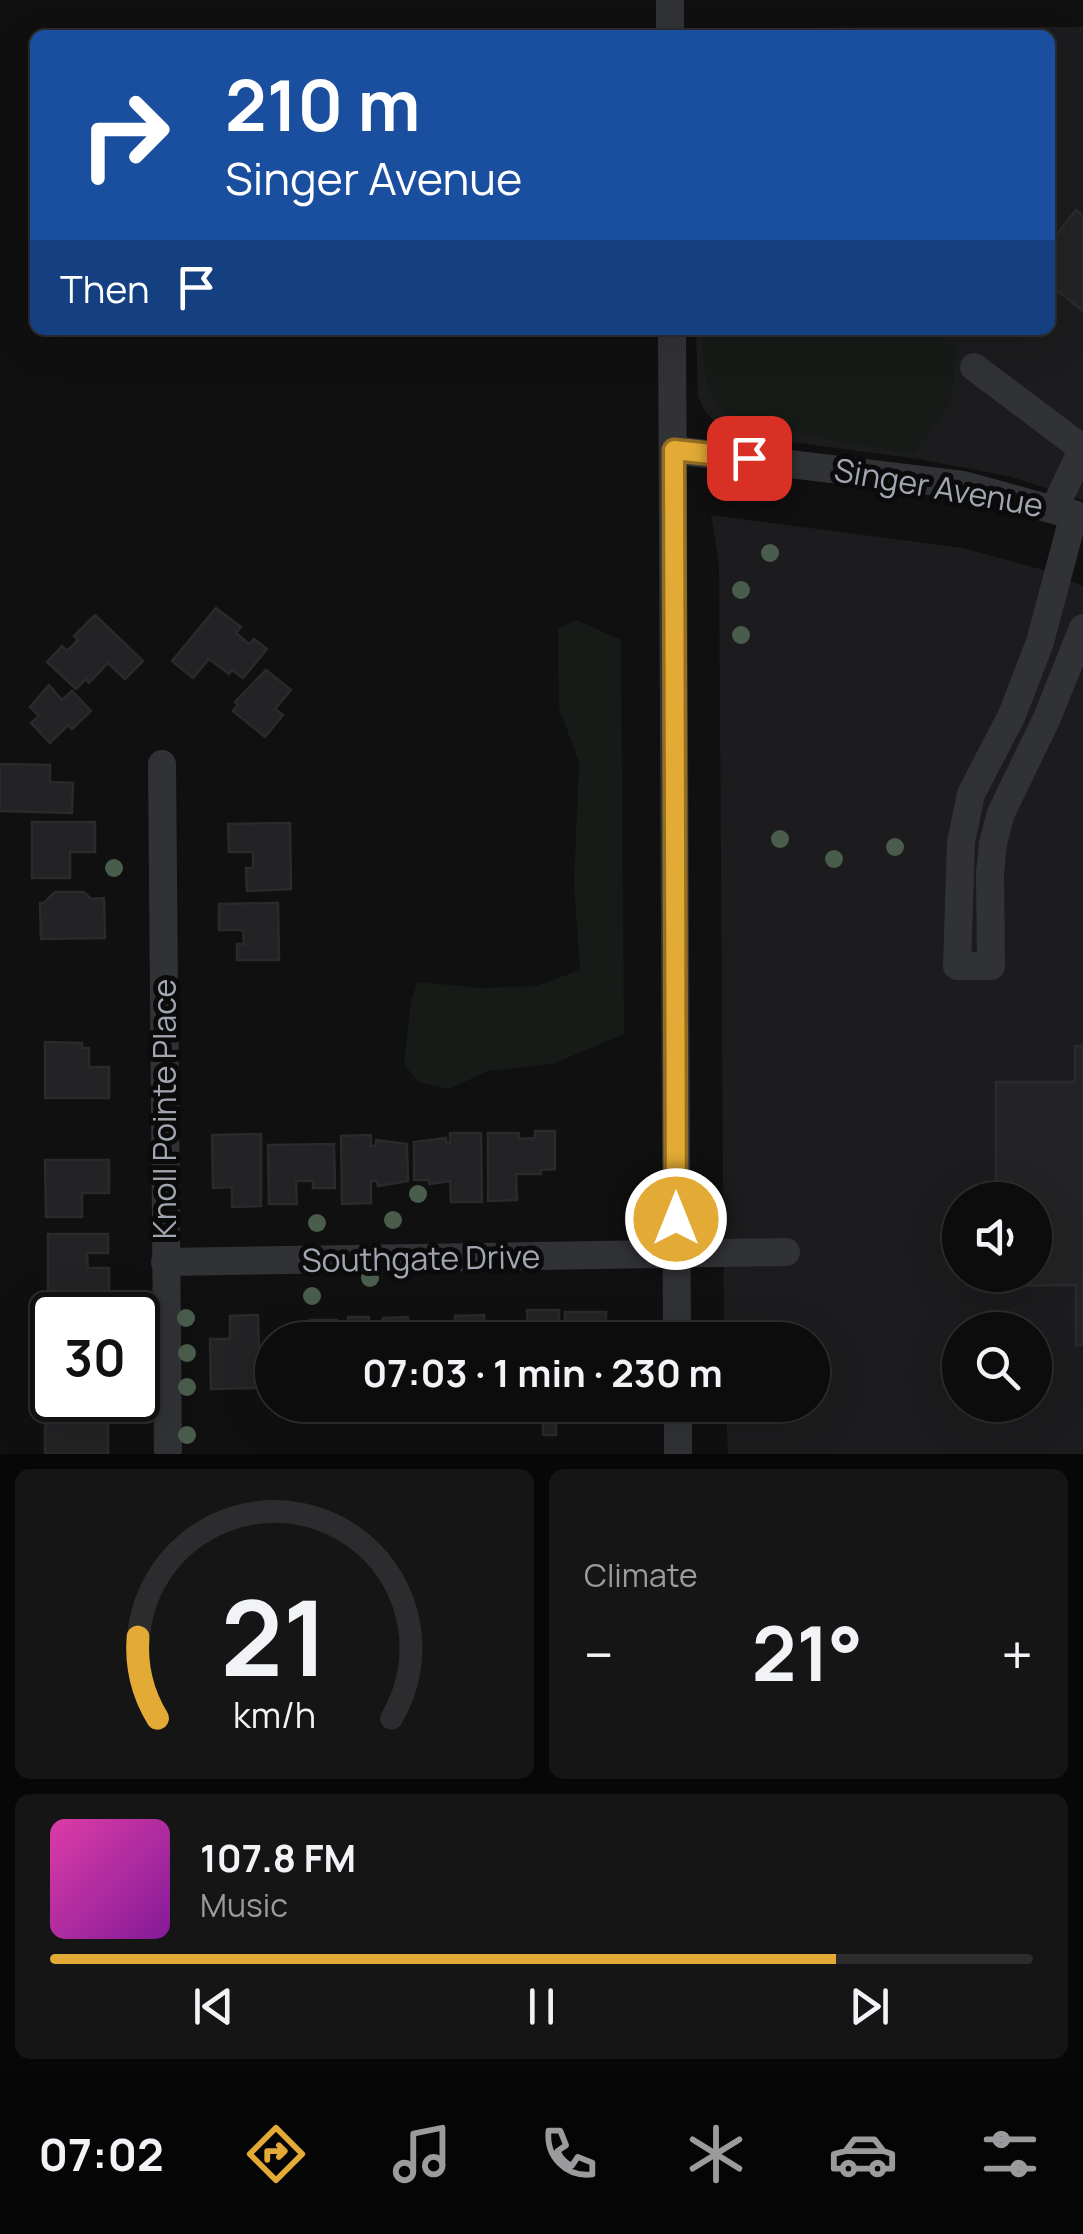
<!DOCTYPE html>
<html lang="en">
<head>
<meta charset="utf-8">
<style>
	body { margin:0; font-family:Manrope,sans-serif; background:#151516; color:#f1f3f6; height:100vh; display:flex; flex-direction:column; font-size:38px; white-space:nowrap }
	* { box-sizing:border-box; margin:0 }
	p { font-size:32px; color:#9a9b9d }
	.icon { flex:none; width:55px; height:55px; fill:none; stroke:currentColor; stroke-width:2; stroke-linecap:round; stroke-linejoin:round }
	.map { position:relative; height:1454px; overflow:hidden }
	.side { display:flex; flex-direction:column; gap:15px; padding:15px; background:#070707; flex:1 }
	.side>* { flex:none }
	.guide { position:absolute; left:30px; top:30px; width:1025px; height:305px; border-radius:15px; box-shadow:0 10px 40px #0002,0 0 0 2px #2c2c2e; background:#1a4fa0; color:#fff; overflow:hidden }
	.buttons { position:absolute; left:942px; top:1182px; display:grid; gap:20px }
	.buttons a { display:grid; place-items:center; width:110px; height:110px; border-radius:50%; background:#0c0c0d; box-shadow:0 10px 40px #0002,0 0 0 2px #2c2c2e; font-size:50px }
	.speed { position:absolute; left:30px; top:1292px; display:flex; gap:20px; font-size:50px; font-weight:700; text-align:center }
	.speed>* { display:grid; place-content:center; width:130px; height:130px; border-radius:50%; background:#0c0c0d; box-shadow:0 10px 40px #0002,0 0 0 2px #2c2c2e; line-height:1 }
	.speed .limit { border:5px solid #111; border-radius:15px; background:#fff; color:#111 }
	.pin { position:absolute; display:grid; place-items:center; width:85px; height:85px; color:#fff; margin:-42px; border-radius:20px; box-shadow:0 5px 15px #0006 }
	.me { position:absolute; width:110px; margin:-55px; rotate:0deg; stroke-linejoin:round; filter:drop-shadow(0 0 8px #0008) }
	.turn { display:flex; align-items:center; gap:35px; height:210px; padding:0 30px; font-size:45px }
	.turn .icon { width:130px; height:130px; stroke-width:2.5 }
	.turn b { display:block; font-size:70px; line-height:85px }
	.then { display:flex; align-items:center; height:95px; padding:0 30px; background:#0003; gap:20px; font-size:38px }
	.big { font-size:75px; font-weight:700; line-height:1.1 }
	.side .card { flex:1; display:flex; flex-direction:column; justify-content:center; gap:15px; min-width:0; padding:0 35px; border-radius:15px; background:#151516 }
	.side .dial { align-items:center; gap:0 }
	.dial svg { height:260px; overflow:visible; fill:none; stroke:#2c2c2e; stroke-width:7; stroke-linecap:round; text-anchor:middle }
	.dial text { fill:#f1f3f6; stroke:none }
	.song { display:flex; align-items:center; gap:30px }
	.cover { width:120px; height:120px; border-radius:15px; background:linear-gradient(135deg,hsl(320 70% 55%),hsl(290 70% 35%)) }
	.played { height:10px; border-radius:5px; background:linear-gradient(90deg,#e3aa35 80%,#2c2c2e 80%) }
	.keys { display:flex; justify-content:space-around; direction:ltr }
	.heat { display:flex; justify-content:space-between; align-items:center; font-size:55px; direction:ltr }
	.side .tiles { flex:1; display:grid; gap:15px; grid-template-columns:1fr 1fr }
	.card:last-child { grid-column:span 2 }
	.trip { position:absolute; left:255px; top:1322px; width:575px; height:100px; border-radius:50px; background:#0c0c0d; box-shadow:0 10px 40px #0002,0 0 0 2px #2c2c2e; font-weight:700; line-height:100px; text-align:center }
	.tab-bar { display:flex; height:160px; justify-content:space-around; align-items:center; background:#050505; color:#9a9b9d }
	.tab-bar .icon { width:70px; height:70px }
	.tab-bar .on { color:#e3aa35 }
	.tab-bar b { font-size:45px; color:#f1f3f6 }
	.map>svg:first-child { display:block }
</style>
</head>
<body>
<div class="map">
<svg width="1083" height="1454" viewBox="0 0 1083 1454">
	<rect width="100%" height="100%" fill="#101011"/>
	<g fill="#1c1c1e" fill-rule="evenodd">
		<path d="M1083 27V500L1008 476 918 459 732 434 716 423 705 411 698 396 696 330H1050V35H723L747 28Z"/>
		<path d="M711 515 963 548 1040 569 1083 586V1454H728L726 1405H812V1340H724L719 564ZM960 1200H1035V1275H960ZM960 1330H1035V1405H960Z"/>
	</g>
	<g fill="#161b17">
		<path d="M703 330H933L956 349 951 403 913 454 747 425C701 401 703 377 703 330Z"/>
		<path d="M577 620 621 640 624 1034 553 1064 488 1071 449 1089 418 1082 404 1064 411 1000 418 982 482 988 536 986 580 970 574 883 579 763 559 707 558 628Z"/>
	</g>
	<g fill="#232325" stroke="#2a2a2d" stroke-width="2.5">
		<path d="M1076 210 1083 216V311L1050 285V243Z"/>
		<path d="M216 608 241 627 236 633 249 644 254 639 267 649 243 678 232 670 229 674 209 659 193 678 172 661Z"/>
		<path d="M95 615 143 661 125 679 108 663 89 683 86 679 76 689 47 662 62 646 67 651 78 640 74 636Z"/>
		<path d="M266 670 291 690 275 709 283 715 265 737 233 711 238 705 235 702Z"/>
		<path d="M49 685 62 700 72 691 91 711 72 729 68 725 50 743 31 723 39 716 30 707Z"/>
		<path d="M0 764 50 765V782L73 783 72 813 0 811Z"/>
		<path d="M32 822H95V852H70V878H32Z"/>
		<path d="M290 823 291 889 247 891 246 868H253V852H229L228 824Z"/>
		<path d="M55 892H84L91 899 104 898 105 938 41 939 40 903H44Z"/>
		<path d="M278 903 279 960H237V944H244L243 930H219V904Z"/>
		<path d="M45 1042 82 1043V1048H89V1067H109V1098H45Z"/>
		<path d="M1075 1046H1083V1345H1076V1285L997 1286V1275H1035V1200H996V1082H1075Z"/>
		<path d="M535 1131H555V1169L541 1170V1174H516L517 1200 488 1201V1133H519V1139L535 1138Z"/>
		<path d="M450 1133H481L482 1202H451L450 1181 429 1184V1180H414V1142L446 1138V1143H450Z"/>
		<path d="M261 1134V1206L232 1207V1187L213 1188 212 1135Z"/>
		<path d="M371 1135V1146H376V1140L407 1144 408 1181 378 1186 377 1181H371V1203L342 1204 341 1136Z"/>
		<path d="M334 1144 335 1188H313V1181H296L297 1204H269L268 1145Z"/>
		<path d="M45 1160H109V1193H82V1217H46Z"/>
		<path d="M48 1234H108V1253H87L88 1268H109V1294H48Z"/>
		<path d="M527 1310H559V1340H490V1329H512V1334H528Z"/>
		<rect x="565" y="1312" width="41" height="28"/>
		<path d="M258 1315 260 1388 211 1389 210 1339H230V1316Z"/>
		<path d="M484 1315V1340H455V1316Z"/>
		<path d="M348 1317H369L370 1339H383V1318L408 1317V1340H348Z"/>
		<rect x="310" y="1320" width="27" height="20"/>
		<path d="M56 1414 87 1415 98 1423 108 1422V1454H45V1426Z"/>
		<path d="M556 1415V1435H543V1416Z"/>
	</g>
	<g fill="none" stroke-linecap="round" stroke-linejoin="round">
		<g stroke="#313236" stroke-width="28">
			<path d="M670 0V35"/>
			<path d="M672 330 677 1340"/>
			<path d="M974 367 1083 449"/>
			<path d="M674 450 963 485 1083 518"/>
			<path d="M1055 507 1083 448"/>
			<path d="M1074 514 1040 642 1012 715 971 794 961 842 957 966H991L990 873 993 843 1001 813 1047 718 1083 628"/>
			<path d="M162 764 168 1454"/>
			<path d="M165 1262 786 1252"/>
			<path d="M678 1405V1454"/>
		</g>
	</g>
	<g fill="#4a5c4c">
		<circle cx="770" cy="553" r="9"/>
		<circle cx="741" cy="590" r="9"/>
		<circle cx="741" cy="635" r="9"/>
		<circle cx="780" cy="839" r="9"/>
		<circle cx="895" cy="847" r="9"/>
		<circle cx="834" cy="859" r="9"/>
		<circle cx="114" cy="868" r="9"/>
		<circle cx="418" cy="1194" r="9"/>
		<circle cx="393" cy="1220" r="9"/>
		<circle cx="317" cy="1223" r="9"/>
		<circle cx="370" cy="1278" r="9"/>
		<circle cx="312" cy="1296" r="9"/>
		<circle cx="186" cy="1318" r="9"/>
		<circle cx="187" cy="1353" r="9"/>
		<circle cx="187" cy="1387" r="9"/>
		<circle cx="187" cy="1435" r="9"/>
	</g>
	<g fill="none" stroke-linecap="round" stroke-linejoin="round">
		<defs>
			<path id="route" d="M676 1219 674 450 749 458"/>
		</defs>
		<use href="#route" stroke="#946e22" stroke-width="25"/>
		<use href="#route" stroke="#e3aa35" stroke-width="18"/>
	</g>
	<g text-anchor="middle" dominant-baseline="central" stroke-width="10" stroke-linejoin="round" paint-order="stroke">
		<g font-size="32" fill="#a2a6b1" stroke="#0b0b0c">
			<text transform="translate(939 487) rotate(10)">Singer Avenue</text>
			<text transform="translate(164 1109) rotate(-90)">Knoll Pointe Place</text>
			<text transform="translate(421 1258) rotate(-1)">Southgate Drive</text>
		</g>
	</g>
</svg>
<div class="buttons">
<a><svg class="icon" aria-label="sound" viewBox="0 0 24 24"><path d="M4 9h4l5-4v14l-5-4H4zM17 9q2 3 0 6"/></svg></a>
<a><svg class="icon" aria-label="search" viewBox="0 0 24 24"><circle cx="10" cy="10" r="6"/><path d="M15 15l6 6"/></svg></a>
</div>
<div class="speed"><div class="limit">30</div></div>
<div class="pin" style="left:749px;top:458px;background:#d93025"><svg class="icon" aria-label="arrive" viewBox="0 0 24 24"><path d="M6 21V4h12l-3 4 3 4H6"/></svg></div>
<svg class="me" style="left:676px;top:1219px" viewBox="-20 -20 40 40"><circle r="17" fill="#e3aa35" stroke="#fff" stroke-width="3"/><path d="M0-11L8 9 0 5-8 9z" fill="#fff"/></svg>
<div class="trip">07:03 · 1 min · 230 m</div>
<div class="guide">
<div class="turn"><svg class="icon" aria-label="right" viewBox="0 0 24 24"><path d="M7 20v-9h11M14 6l5 5-5 5"/></svg><div><b>210 m</b>Singer Avenue</div></div>
<div class="then">Then<svg class="icon" aria-label="arrive" viewBox="0 0 24 24"><path d="M6 21V4h12l-3 4 3 4H6"/></svg></div>
</div>
</div>
<section class="side">
<div class="tiles">
<div class="card dial"><svg viewBox="0 0 100 80">
<path d="M14 69A42 42 0 1 1 86 69"/>
<path d="M14 69A42 42 0 0 1 8 44" stroke="#e3aa35"/>
<text x="50" y="56" font-size="32" font-weight="700">21</text>
<text x="50" y="72" font-size="11">km/h</text>
</svg></div>
<div class="card"><p>Climate</p>
<div class="heat"><a>−</a><b class="big">21°</b><a>+</a></div>
</div>
<div class="card">
<div class="song"><i class="cover"></i><div><b>107.8 FM</b><p>Music</p></div></div>
<div class="played"></div>
<div class="keys"><svg class="icon" aria-label="previous" viewBox="0 0 24 24"><path d="M18 5L8 12l10 7zM5 5v14"/></svg><svg class="icon" aria-label="pause" viewBox="0 0 24 24"><path d="M8 5v14M16 5v14"/></svg><svg class="icon" aria-label="next" viewBox="0 0 24 24"><path d="M6 5l10 7-10 7zM19 5v14"/></svg></div>
</div>
</div>
</section>
<nav class="tab-bar">
<b>07:02</b>
<svg class="icon on" aria-label="directions" viewBox="0 0 24 24"><path d="M12 3l9 9-9 9-9-9zM9 14v-3h6M13 9l2 2-2 2"/></svg>
<svg class="icon" aria-label="music" viewBox="0 0 24 24"><path d="M9 18V5l10-2v13"/><circle cx="6" cy="18" r="3"/><circle cx="16" cy="16" r="3"/></svg>
<svg class="icon" aria-label="phone" viewBox="0 0 24 24"><path d="M5 4h4l2 5-3 2q2 4 5 5l2-3 5 2v4C11 20 4 13 5 4z"/></svg>
<svg class="icon" aria-label="climate" viewBox="0 0 24 24"><path d="M12 3v18M4 7l16 10M4 17L20 7"/></svg>
<svg class="icon" aria-label="car" viewBox="0 0 24 24"><path d="M5 17H2v-5l4-1 3-4h7l3 4 3 1v5h-3M9 17h6M6 11h13"/><circle cx="7" cy="17" r="2"/><circle cx="17" cy="17" r="2"/></svg>
<svg class="icon" aria-label="filters" viewBox="0 0 24 24"><path d="M4 7h16M4 17h16"/><circle cx="9" cy="7" r="2"/><circle cx="15" cy="17" r="2"/></svg>
</nav>
</body>
</html>
